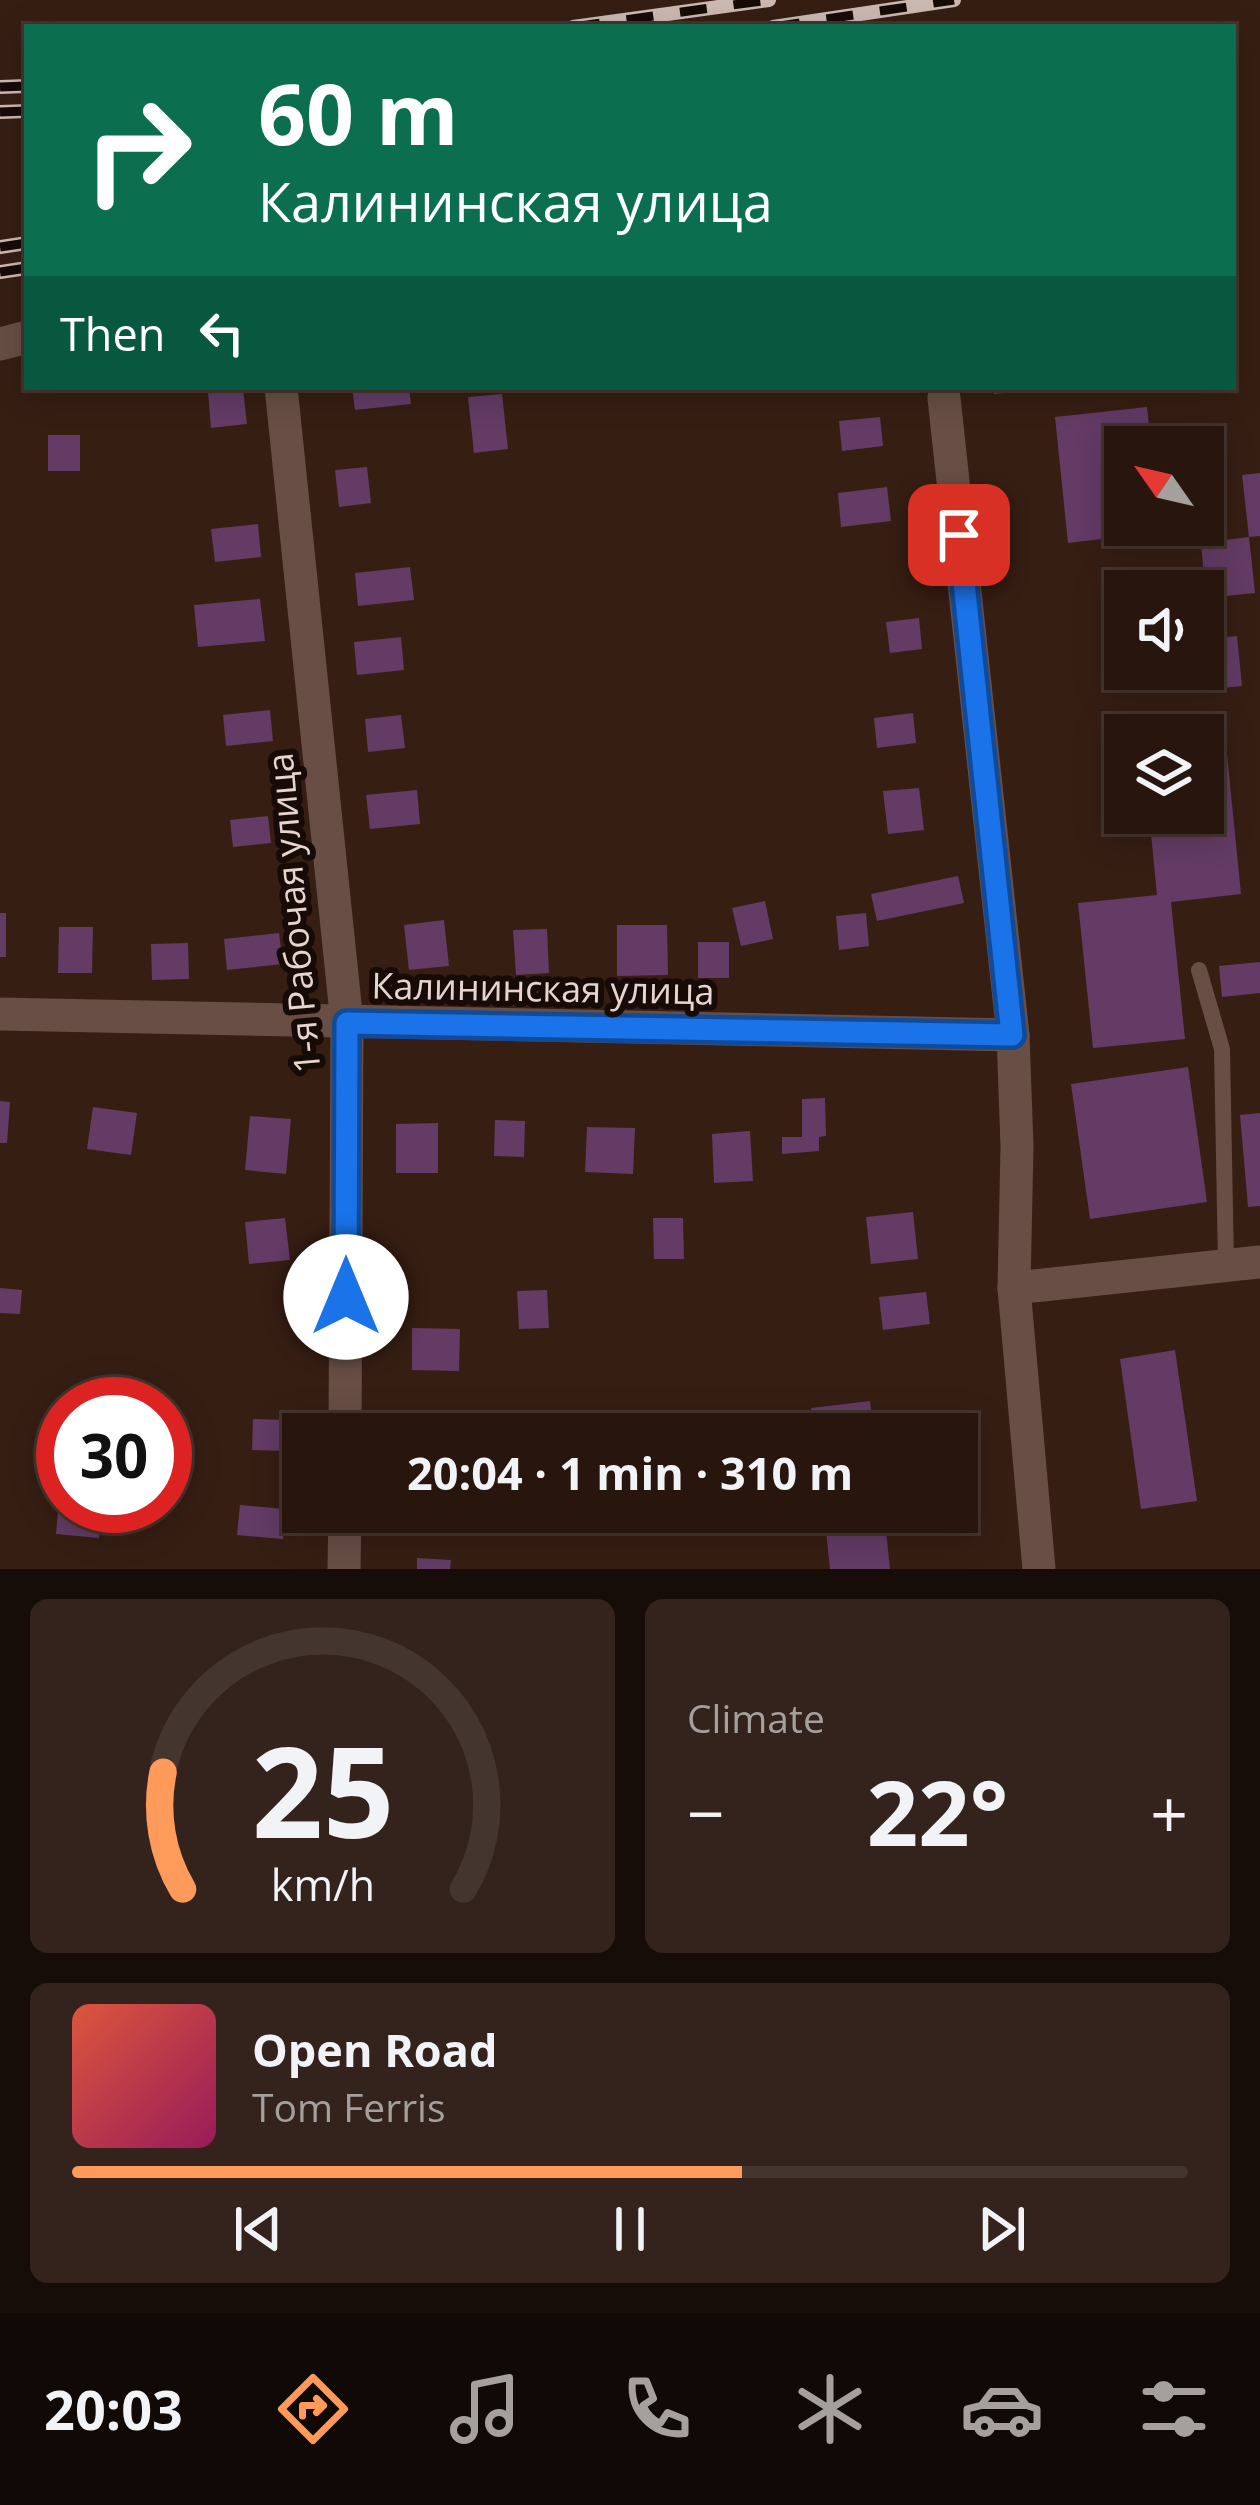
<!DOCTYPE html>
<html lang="en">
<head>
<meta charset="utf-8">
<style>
	body { margin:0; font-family:"Open Sans",sans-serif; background:#34231c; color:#f1f3f6; height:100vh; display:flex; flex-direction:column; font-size:45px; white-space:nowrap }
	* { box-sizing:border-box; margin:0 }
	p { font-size:39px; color:#a59f9e }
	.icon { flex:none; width:66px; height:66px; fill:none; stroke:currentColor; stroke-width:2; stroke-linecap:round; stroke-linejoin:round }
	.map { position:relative; height:1569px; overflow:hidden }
	.side { display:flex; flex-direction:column; gap:30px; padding:30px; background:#160c08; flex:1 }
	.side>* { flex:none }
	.guide { position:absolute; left:24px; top:24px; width:1212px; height:366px; border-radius:0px; box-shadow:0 6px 30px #0003,0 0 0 3px #44352e; background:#0b6e4f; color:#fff; overflow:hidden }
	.needle { width:78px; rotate:304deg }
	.fabs { position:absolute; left:1104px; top:426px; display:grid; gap:24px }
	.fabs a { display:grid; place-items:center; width:120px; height:120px; border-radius:0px; background:#28160e; box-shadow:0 6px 30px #0003,0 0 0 3px #44352e; font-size:60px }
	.speed { position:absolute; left:36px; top:1377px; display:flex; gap:24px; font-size:60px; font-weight:700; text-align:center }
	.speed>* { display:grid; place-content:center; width:156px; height:156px; border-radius:50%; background:#28160e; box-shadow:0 6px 30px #0003,0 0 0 3px #44352e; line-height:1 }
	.speed .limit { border:18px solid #d22; background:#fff; color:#111 }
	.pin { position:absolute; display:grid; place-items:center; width:102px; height:102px; color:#fff; margin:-51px; border-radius:24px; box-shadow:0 6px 18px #0006 }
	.me { position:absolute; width:132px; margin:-66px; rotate:0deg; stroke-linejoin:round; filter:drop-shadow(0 0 9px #0008) }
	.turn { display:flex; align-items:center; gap:42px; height:252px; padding:0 36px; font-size:54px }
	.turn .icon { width:156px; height:156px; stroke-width:2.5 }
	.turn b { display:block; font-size:84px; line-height:102px }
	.then { display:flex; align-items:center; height:114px; padding:0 36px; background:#0003; gap:24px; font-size:45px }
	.big { font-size:90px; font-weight:700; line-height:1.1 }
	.side .card { flex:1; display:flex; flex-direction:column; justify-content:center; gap:18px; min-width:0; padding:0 42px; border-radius:18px; background:#34231c }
	.side .dial { align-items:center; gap:0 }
	.dial svg { height:312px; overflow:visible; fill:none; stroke:#44352e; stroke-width:7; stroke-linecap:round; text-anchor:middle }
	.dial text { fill:#f1f3f6; stroke:none }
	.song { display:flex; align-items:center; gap:36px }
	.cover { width:144px; height:144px; border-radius:18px; background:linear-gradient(135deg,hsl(10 70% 55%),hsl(330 70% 35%)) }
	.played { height:12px; border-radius:6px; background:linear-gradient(90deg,#ff9b5a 60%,#44352e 60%) }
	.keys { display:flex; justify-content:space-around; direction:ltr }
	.heat { display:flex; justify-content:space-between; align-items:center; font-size:66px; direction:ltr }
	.side .tiles { flex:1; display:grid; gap:30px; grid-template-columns:1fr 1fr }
	.card:last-child { grid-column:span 2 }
	.trip { position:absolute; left:282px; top:1413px; width:696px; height:120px; border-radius:0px; background:#28160e; box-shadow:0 6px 30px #0003,0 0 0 3px #44352e; font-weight:700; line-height:120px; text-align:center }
	.tab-bar { display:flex; height:192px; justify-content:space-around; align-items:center; background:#100906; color:#a59f9e }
	.tab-bar .icon { width:84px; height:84px }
	.tab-bar .on { color:#ff9b5a }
	.tab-bar b { font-size:54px; color:#f1f3f6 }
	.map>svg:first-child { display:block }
</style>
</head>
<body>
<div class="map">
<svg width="1260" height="1569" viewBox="0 0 1260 1569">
	<rect width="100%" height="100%" fill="#361e13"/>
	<g fill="#633b65">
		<path d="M352 387H409L411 404 355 410Z"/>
		<path d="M993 387H1030L1031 390 994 394Z"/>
		<path d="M243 388 247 424 211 428 208 392Z"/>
		<path d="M502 394 508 449 474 453 468 397Z"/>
		<path d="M1147 407 1151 447H1125V525H1159L1160 532 1068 543 1055 417Z"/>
		<path d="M880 417 883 446 842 451 839 421Z"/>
		<rect x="48" y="435" width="32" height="36"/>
		<path d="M367 467 371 503 339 507 335 470Z"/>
		<path d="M1260 473V536L1249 537 1242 475Z"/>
		<path d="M887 487 891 521 841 527 838 493Z"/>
		<path d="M258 524 261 557 215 562 211 529Z"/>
		<path d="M1249 537 1255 593 1206 598 1201 543Z"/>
		<path d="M410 567 414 600 358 606 355 573Z"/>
		<path d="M260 599 265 641 198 647 194 605Z"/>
		<path d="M919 618 922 649 890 653 886 622Z"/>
		<path d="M1237 636 1242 686 1212 689 1207 639Z"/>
		<path d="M401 637 404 670 357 675 354 642Z"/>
		<path d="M270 710 273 741 226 746 223 715Z"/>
		<path d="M913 713 916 743 877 748 874 718Z"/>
		<path d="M401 715 405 748 368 752 365 719Z"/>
		<path d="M1227 754 1241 894 1171 902 1185 1039 1093 1048 1078 903 1157 895 1149 813H1203V756Z"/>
		<path d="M919 788 924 830 888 834 883 791Z"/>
		<path d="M417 790 420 824 370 829 366 795Z"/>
		<path d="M268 816 271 843 233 847 230 820Z"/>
		<path d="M958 876 964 903 877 921 871 894Z"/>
		<path d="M765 901 773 939 741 946 732 908Z"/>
		<rect x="0" y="913" width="6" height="44"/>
		<path d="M866 913 869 946 839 950 836 916Z"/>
		<path d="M444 920 449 966 409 970 404 925Z"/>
		<path d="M617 925H667L668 975 617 976Z"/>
		<path d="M59 927H93L92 973H58Z"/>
		<path d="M547 929 549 973 516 975 513 930Z"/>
		<path d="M279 933 283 964 227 970 224 939Z"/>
		<rect x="698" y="942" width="31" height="36"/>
		<path d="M188 943 189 979 152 980 151 944Z"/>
		<path d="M1260 962V993L1222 997 1219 966Z"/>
		<path d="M1188 1067 1207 1202 1090 1219 1071 1084Z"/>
		<path d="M825 1098 826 1136 819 1137V1151L782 1154V1137H802V1099Z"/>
		<path d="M0 1101 10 1102 7 1143H0Z"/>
		<path d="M93 1107 137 1113 131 1155 87 1149Z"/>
		<path d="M1260 1113V1206L1248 1207 1240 1115Z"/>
		<path d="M250 1116 291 1119 286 1174 245 1170Z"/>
		<path d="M495 1120 525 1121 524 1157 494 1156Z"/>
		<path d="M438 1123V1173H396V1124Z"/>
		<path d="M587 1127 635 1128 633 1174 585 1172Z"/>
		<path d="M750 1131 753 1181 714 1183 712 1134Z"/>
		<path d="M913 1212 918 1259 871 1264 866 1217Z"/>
		<path d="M285 1218 290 1260 249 1264 245 1222Z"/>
		<path d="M653 1218H683L684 1259H654Z"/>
		<path d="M0 1288 22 1290 20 1314 0 1313Z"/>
		<path d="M547 1290 549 1328 519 1329 517 1291Z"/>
		<path d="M926 1292 930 1324 883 1330 879 1297Z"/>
		<path d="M412 1328 460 1329 459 1371 412 1370Z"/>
		<path d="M1175 1350 1197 1501 1141 1509 1120 1359Z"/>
		<path d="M870 1401 874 1434H814L811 1408Z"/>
		<path d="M253 1419 286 1420 285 1451 252 1450Z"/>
		<rect x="415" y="1429" width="29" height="5"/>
		<path d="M59 1501 63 1506H102L99 1538 56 1534Z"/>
		<path d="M240 1505 286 1509 283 1539 237 1535Z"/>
		<path d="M824 1512H884L890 1569H830Z"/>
		<path d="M417 1558 451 1560 450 1569H417Z"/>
	</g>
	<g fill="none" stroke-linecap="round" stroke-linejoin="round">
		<path stroke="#684e45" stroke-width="16" d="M1199 970 1222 1049 1226 1265"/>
		<g stroke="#684e45" stroke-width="33">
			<path d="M0 344 27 337"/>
			<path d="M281 387 347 1023 345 1434"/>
			<path d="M944 398 1013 1035 1017 1146 1014 1288 1039 1569"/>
			<path d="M0 1014 1013 1035"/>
			<path d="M1014 1288 1260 1262"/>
			<path d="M344 1569 345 1512"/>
		</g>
		<defs>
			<g id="rail">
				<path d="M573 27 769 0"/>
				<path d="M773 27 954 0"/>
				<path d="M0 87 27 86"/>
				<path d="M0 112 27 111"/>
				<path d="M0 247 27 243"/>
				<path d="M0 272 27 268"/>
			</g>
		</defs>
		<use href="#rail" stroke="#ccbab2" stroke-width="14"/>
		<use href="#rail" stroke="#160b07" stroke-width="9" stroke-dasharray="27" stroke-linecap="butt"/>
	</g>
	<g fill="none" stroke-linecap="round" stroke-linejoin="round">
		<defs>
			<path id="route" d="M346 1297 347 1023 1012 1035 959 535"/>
		</defs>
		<use href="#route" stroke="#114b97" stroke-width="30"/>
		<use href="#route" stroke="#1a73e8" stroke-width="21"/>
	</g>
	<g text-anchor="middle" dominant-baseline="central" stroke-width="12" stroke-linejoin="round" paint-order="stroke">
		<g font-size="36" fill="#e6d4cd" stroke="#160b07">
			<text transform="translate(293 913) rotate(-95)">1-я Рабочая улица</text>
			<text transform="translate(543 988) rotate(1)">Калининская улица</text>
		</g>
	</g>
</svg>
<div class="fabs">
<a><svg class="needle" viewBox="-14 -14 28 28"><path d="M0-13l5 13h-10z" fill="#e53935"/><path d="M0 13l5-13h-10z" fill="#a59f9e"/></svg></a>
<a><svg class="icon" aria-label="sound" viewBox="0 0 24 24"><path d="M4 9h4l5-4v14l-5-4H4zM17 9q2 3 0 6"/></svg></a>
<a><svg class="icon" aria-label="layers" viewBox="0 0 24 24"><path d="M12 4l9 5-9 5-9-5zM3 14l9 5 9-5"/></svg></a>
</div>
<div class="speed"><div class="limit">30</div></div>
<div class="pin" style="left:959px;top:535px;background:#d93025"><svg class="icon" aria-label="arrive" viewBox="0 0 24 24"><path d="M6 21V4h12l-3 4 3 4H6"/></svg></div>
<svg class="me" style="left:346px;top:1297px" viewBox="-20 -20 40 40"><circle r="19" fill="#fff"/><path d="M0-13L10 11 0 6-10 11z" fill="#1a73e8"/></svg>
<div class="trip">20:04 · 1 min · 310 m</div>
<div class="guide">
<div class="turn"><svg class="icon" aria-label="right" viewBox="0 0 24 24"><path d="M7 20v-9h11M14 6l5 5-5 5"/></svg><div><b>60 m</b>Калининская улица</div></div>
<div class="then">Then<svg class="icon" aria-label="left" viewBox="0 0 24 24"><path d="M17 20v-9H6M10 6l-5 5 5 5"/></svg></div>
</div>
</div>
<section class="side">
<div class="tiles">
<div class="card dial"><svg viewBox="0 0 100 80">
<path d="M14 69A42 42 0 1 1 86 69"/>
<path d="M14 69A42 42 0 0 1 9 39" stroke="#ff9b5a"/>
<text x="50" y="56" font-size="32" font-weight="700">25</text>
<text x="50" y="72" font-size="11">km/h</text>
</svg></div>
<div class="card"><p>Climate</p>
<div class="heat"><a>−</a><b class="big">22°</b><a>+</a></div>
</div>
<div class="card">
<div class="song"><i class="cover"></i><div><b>Open Road</b><p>Tom Ferris</p></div></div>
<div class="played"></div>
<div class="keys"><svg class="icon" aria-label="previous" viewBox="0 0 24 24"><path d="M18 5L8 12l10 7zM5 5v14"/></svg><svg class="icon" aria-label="pause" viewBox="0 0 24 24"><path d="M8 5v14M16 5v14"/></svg><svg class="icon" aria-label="next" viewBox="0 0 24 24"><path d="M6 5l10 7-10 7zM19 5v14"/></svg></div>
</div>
</div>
</section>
<nav class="tab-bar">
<b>20:03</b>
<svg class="icon on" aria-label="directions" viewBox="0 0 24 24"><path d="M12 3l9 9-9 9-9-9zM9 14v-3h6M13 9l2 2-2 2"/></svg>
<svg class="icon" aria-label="music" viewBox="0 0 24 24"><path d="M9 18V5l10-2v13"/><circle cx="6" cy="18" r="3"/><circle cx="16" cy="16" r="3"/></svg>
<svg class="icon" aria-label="phone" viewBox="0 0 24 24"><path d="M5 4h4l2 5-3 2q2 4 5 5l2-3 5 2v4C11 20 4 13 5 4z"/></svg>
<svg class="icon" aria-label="climate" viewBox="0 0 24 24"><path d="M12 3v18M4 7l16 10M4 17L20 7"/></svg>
<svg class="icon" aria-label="car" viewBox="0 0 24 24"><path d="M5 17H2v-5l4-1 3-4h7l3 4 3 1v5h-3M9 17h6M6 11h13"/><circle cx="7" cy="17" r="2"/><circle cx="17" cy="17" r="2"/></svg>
<svg class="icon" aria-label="filters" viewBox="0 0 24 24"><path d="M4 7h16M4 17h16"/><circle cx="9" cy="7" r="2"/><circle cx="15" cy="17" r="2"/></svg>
</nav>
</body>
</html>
